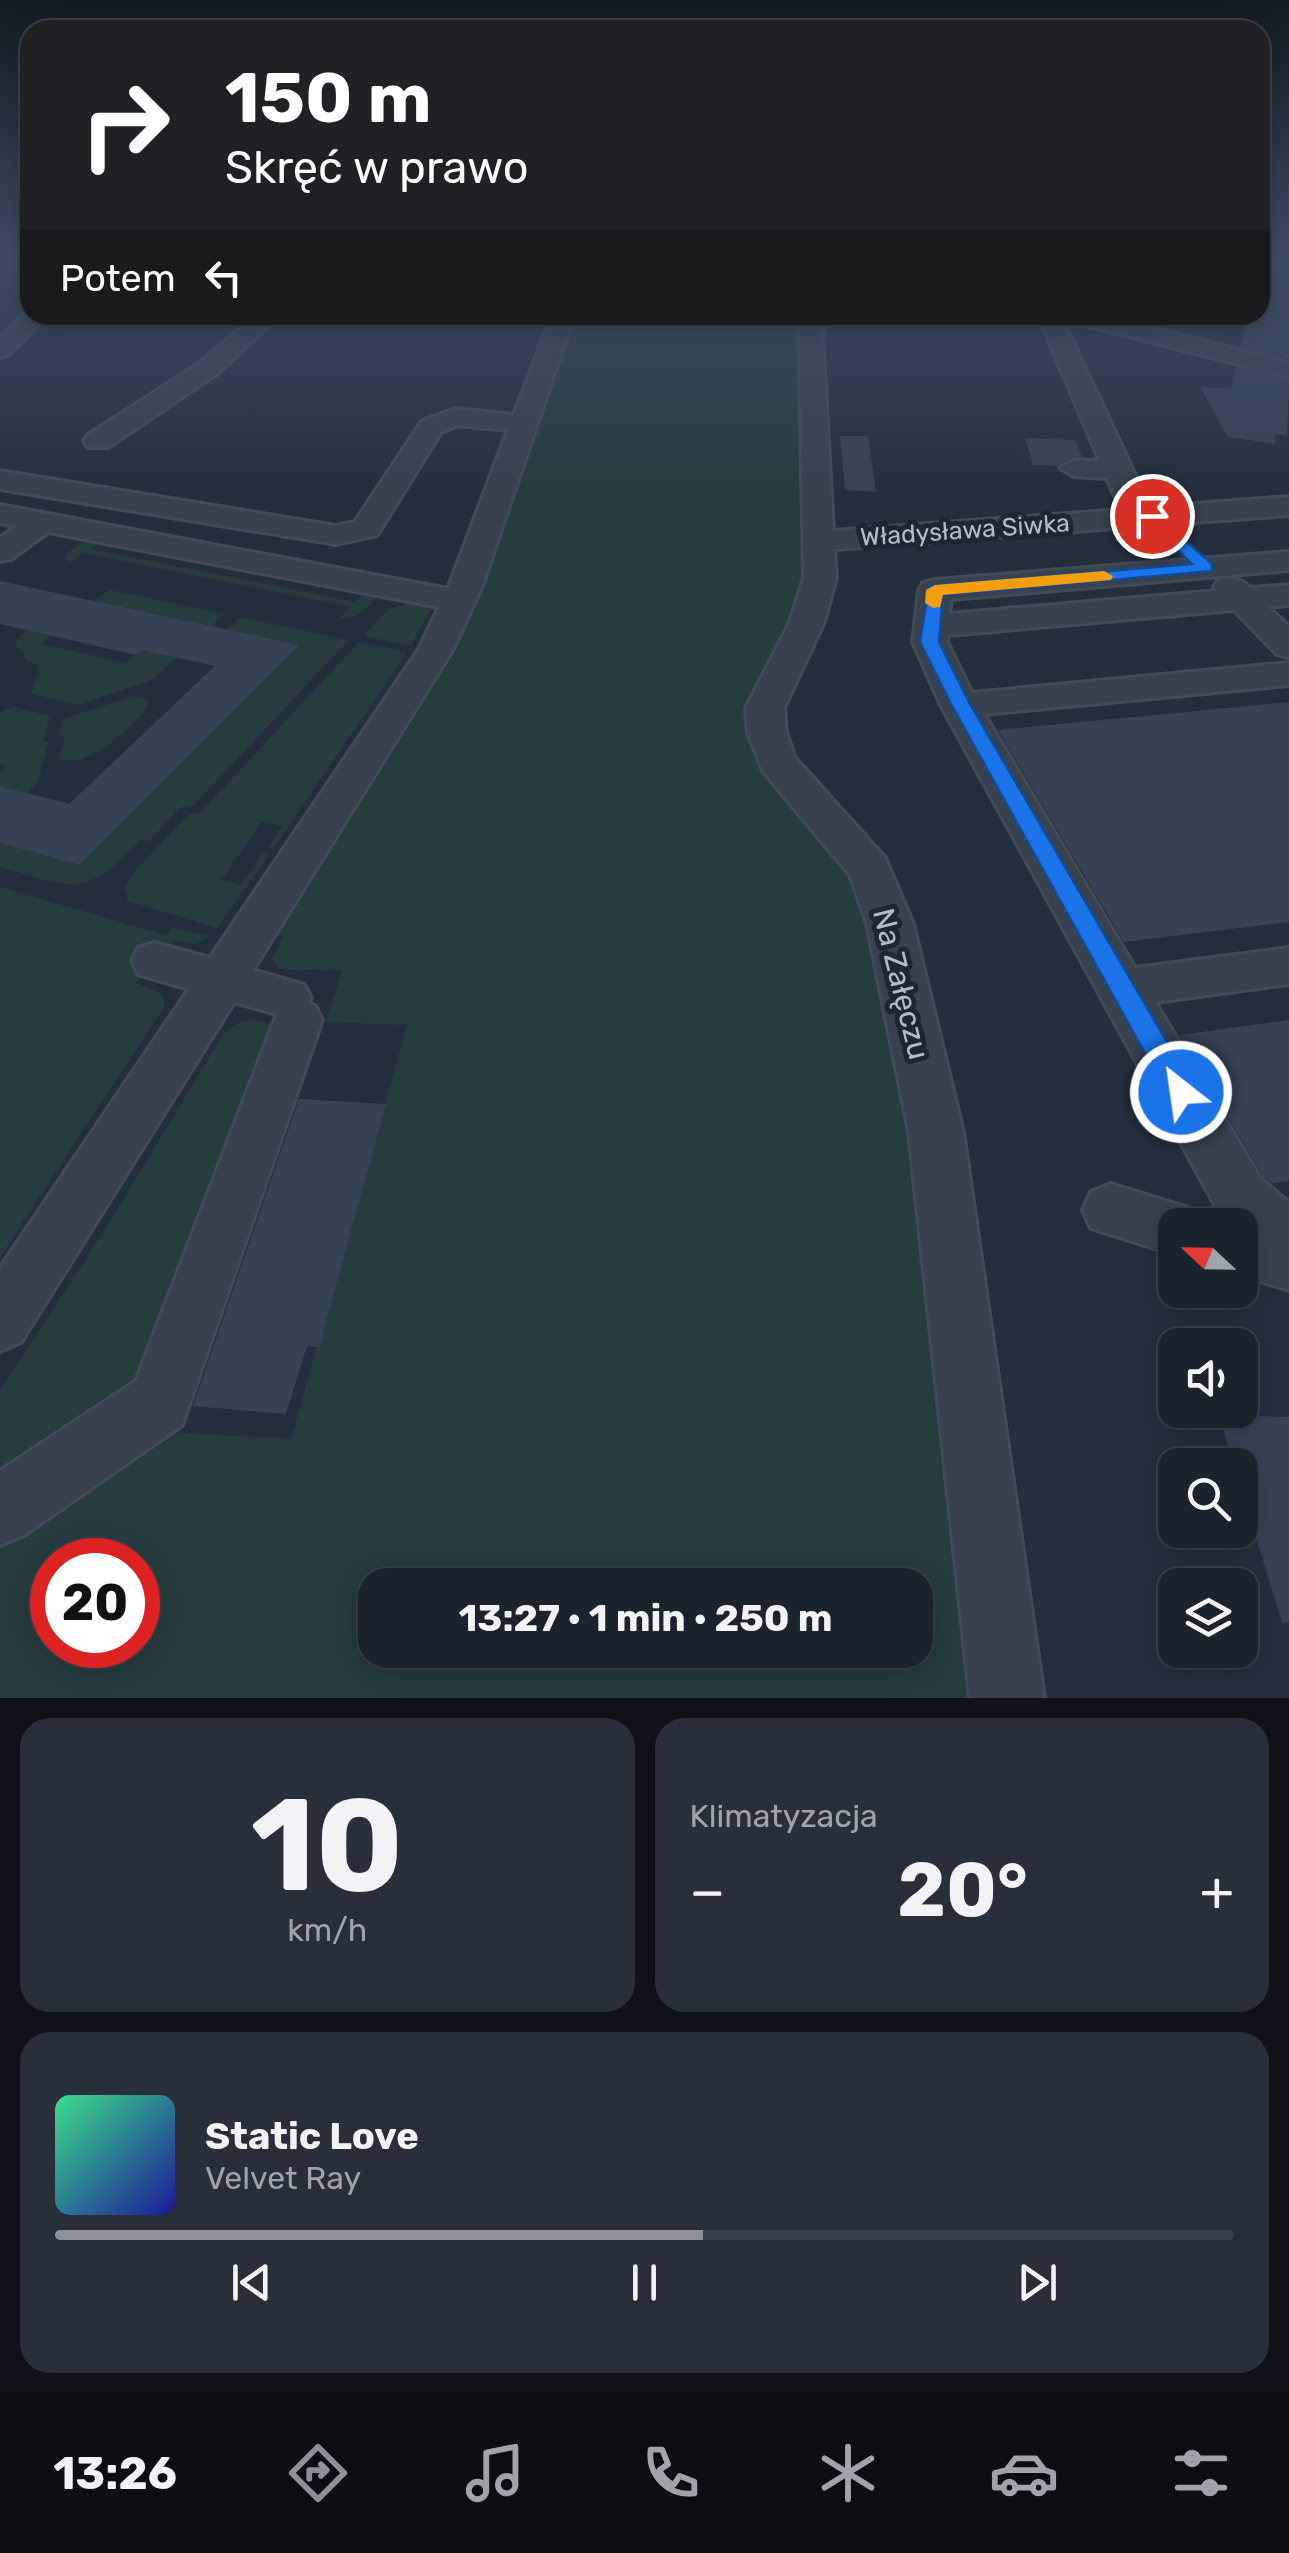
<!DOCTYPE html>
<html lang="pl">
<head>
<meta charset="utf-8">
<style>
	body { margin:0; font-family:Rubik,sans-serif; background:#282f3a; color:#f1f3f6; height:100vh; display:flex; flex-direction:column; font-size:38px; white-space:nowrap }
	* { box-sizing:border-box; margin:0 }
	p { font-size:32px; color:#a0a4aa }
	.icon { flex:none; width:55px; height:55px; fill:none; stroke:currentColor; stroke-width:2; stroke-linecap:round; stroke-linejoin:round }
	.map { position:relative; height:1698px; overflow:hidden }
	.panel { display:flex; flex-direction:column; gap:20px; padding:20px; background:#0f1319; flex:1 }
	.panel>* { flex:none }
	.guide { position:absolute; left:20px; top:20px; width:1250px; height:305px; border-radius:30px; box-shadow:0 5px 25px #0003,0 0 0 2px #39404a; background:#202124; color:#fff; overflow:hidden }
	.needle { width:65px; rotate:292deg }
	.buttons { position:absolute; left:1158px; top:1208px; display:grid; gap:20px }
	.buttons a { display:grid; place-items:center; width:100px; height:100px; border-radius:20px; background:#1b232e; box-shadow:0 5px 25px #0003,0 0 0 2px #39404a; font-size:50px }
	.speed { position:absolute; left:30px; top:1538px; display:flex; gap:20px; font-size:50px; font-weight:700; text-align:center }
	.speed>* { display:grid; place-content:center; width:130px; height:130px; border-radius:50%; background:#1b232e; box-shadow:0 5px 25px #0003,0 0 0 2px #39404a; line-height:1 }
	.speed .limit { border:15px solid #d22; background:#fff; color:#111 }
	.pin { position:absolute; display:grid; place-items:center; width:85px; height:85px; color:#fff; margin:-42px; border:5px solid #fff; border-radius:50%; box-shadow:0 2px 10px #0007 }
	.me { position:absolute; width:110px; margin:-55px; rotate:330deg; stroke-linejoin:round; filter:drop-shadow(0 0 8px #0008) }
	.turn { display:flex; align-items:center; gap:35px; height:210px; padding:0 40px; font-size:45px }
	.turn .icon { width:130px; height:130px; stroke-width:2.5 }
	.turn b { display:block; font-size:70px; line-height:85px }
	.then { display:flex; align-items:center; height:95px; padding:0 40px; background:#0003; gap:20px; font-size:38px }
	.big { font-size:75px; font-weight:700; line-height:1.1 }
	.panel .widget { flex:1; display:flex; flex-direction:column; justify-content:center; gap:15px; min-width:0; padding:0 35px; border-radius:30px; background:#282f3a }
	.panel .dial { align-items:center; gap:0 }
	.dial b { font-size:130px; line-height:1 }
	.song { display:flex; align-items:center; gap:30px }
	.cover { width:120px; height:120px; border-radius:15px; background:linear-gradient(135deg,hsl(150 70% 55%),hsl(240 70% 35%)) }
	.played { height:10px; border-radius:5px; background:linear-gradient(90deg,#8c9099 55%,#39404a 55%) }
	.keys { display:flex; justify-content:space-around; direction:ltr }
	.heat { display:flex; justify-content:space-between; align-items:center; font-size:55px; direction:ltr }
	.panel .tiles { flex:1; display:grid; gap:20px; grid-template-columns:1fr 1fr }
	.widget:last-child { grid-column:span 2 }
	.trip { position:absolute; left:358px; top:1568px; width:575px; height:100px; border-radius:30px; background:#1b232e; box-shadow:0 5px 25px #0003,0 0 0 2px #39404a; font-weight:700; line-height:100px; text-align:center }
	.dock { display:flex; height:160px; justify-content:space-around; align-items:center; background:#0b0e12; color:#a0a4aa }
	.dock .icon { width:70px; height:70px }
	.dock .current { color:#8c9099 }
	.dock b { font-size:45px; color:#f1f3f6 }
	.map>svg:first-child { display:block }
</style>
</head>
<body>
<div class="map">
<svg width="1289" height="1698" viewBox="0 0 1289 1698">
	<rect width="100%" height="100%" fill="#242f3e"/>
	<g fill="#263c3f" fill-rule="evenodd">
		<path d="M576 315H800L806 575 793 618 764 682 822 825 881 917 985 1698H0V1525L166 1432 291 1439 407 1025 326 1022 342 970C322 968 292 973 278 968L272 958 283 936 271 933 526 454ZM52 1560H138V1645H52ZM375 1585H915V1650H375Z"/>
		<path d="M102 540 90 549 355 602 365 592 373 596 374 601C363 612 356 619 340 618L350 607 84 553 71 562 65 560C68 546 88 540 102 540Z"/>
		<path d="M110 590 225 614 211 626 93 601Z"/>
		<path d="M414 602 432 606 411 646 363 636 389 609Z"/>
		<path d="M240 617 349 640 193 806 181 807 148 842 141 840C83 900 75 888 0 867V843L81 865 298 646 226 630Z"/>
		<path d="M27 630 51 636 42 644 126 663 142 650 177 657 152 680 78 705 31 694 40 665 26 661 22 650 15 648 18 638Z"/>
		<path d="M359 642 407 652 274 848 268 847 282 826 262 822 221 880 241 885 263 853 270 854 217 928 128 901 124 888 134 872 188 815 200 813Z"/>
		<path d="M133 696 149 700 147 709C124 731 94 768 59 759L65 738 59 735 63 719Z"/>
		<path d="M14 707 50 716 43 741 49 743 37 783 27 793 0 786V773L8 766 0 764V712Z"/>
		<path d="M0 887 165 935 172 928 211 936 195 944 174 940 136 983 163 994 164 1007 0 1257Z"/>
		<path d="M276 1017 288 1018 153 1369 0 1494V1390L102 1234 224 1033C239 1019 250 1018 268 1023Z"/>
	</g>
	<g fill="#364354">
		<path d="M1260 256H1286L1289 291 1260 289Z"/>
		<path d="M1260 309 1289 313V359L1240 347 1247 315H1260Z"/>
		<path d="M1236 367 1289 380 1287 436 1275 434V444L1228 437 1200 387 1231 389Z"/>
		<path d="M840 436H868L876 492 845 490Z"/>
		<path d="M1025 438 1075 440 1082 457H1072L1057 466 1033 465Z"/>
		<path d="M0 581 211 626 299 645 80 865 0 843V786L69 804 215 666 142 650 136 655 0 624Z"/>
		<path d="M1289 702V922L1124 942 998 730Z"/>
		<path d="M1289 1020V1181L1272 1183 1263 1176 1179 1035Z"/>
		<path d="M299 1099 386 1104 319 1347 307 1346 286 1414 193 1406Z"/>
		<path d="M1219 1415 1289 1417V1622L1282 1623 1240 1484V1465H1234Z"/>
	</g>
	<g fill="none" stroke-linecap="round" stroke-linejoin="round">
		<defs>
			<g id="minor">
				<path d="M0 256H30V266L0 268Z"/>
				<path d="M1260 293 1289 295V309L1260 305Z"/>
				<path d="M29 310 30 315H48L8 355 0 357V337Z"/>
				<path d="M256 315H280L218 373 108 447H88L84 441 88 435 200 363Z"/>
				<path d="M552 315H574L482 586 453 649 253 970 304 985 311 998 308 1004 315 1006 322 1020 182 1425 24 1535 0 1545V1471L136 1381 277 1014 234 1002 21 1342 0 1351V1268L189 989 138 974 132 961 138 948 155 943 210 958 419 649 439 607 48 532 11 559 0 561V538L17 526 0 523V505L448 589 508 430 458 425 441 432 377 535 336 544 0 489V471L336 526 355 522 422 421 455 409 514 415Z"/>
				<path d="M799 315H821L833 531 1121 510 1107 478 1074 476 1060 468 1074 460 1100 461 1038 315H1101L1289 363V377L1089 326 1064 323 1150 507 1289 497V515L834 549 836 578 824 622 784 708 786 733 795 758 885 858 913 924 963 1132 1044 1698H970L909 1132 867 924 850 875 763 771 748 733 746 708 790 622 804 578Z"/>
				<path d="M1289 552V570L951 599 949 614 1217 591 1214 587 1218 580C1233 577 1240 578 1250 588L1289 585V605L1268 607 1289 627V657L1277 654 1234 610 948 635 947 642 972 693 1289 663V685L984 714 1135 968 1289 948V984L1155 1002 1260 1178 1289 1203V1290L1240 1275V1225H1229L1220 1214 941 705 913 642 919 590 923 583 935 580Z"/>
				<path d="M1111 1184 1195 1210 1202 1225H1175V1255L1091 1228 1083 1210 1091 1192Z"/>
			</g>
		</defs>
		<use href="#minor" stroke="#414a57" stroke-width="6"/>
		<use href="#minor" fill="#38414e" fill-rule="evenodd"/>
	</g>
	<linearGradient id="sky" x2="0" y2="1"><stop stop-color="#141a22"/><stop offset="0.52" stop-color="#3f4d63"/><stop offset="1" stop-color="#3f4d63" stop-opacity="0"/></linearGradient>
	<rect width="1289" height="494" fill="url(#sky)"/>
	<path fill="#1a73e8" stroke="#114b97" stroke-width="2.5" d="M1152 511 1212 564V571L943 595 939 642 970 704 1191 1083 1195 1092 1191 1100 1181 1103 1171 1100 951 704 920 642 929 586 1192 564 1146 519 1144 516Z"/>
	<path fill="#f59e0b" d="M1104 571 1113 576 1111 580 943 595 940 607 933 608 925 603 926 590 935 585Z"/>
	<g text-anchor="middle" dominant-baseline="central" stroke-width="10" stroke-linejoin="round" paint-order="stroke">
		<g font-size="25" fill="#b4bcc9" stroke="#1d2633">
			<text transform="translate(965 530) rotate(-4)">Władysława Siwka</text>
		</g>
		<g font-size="30" fill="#b4bcc9" stroke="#1d2633">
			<text transform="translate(901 984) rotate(76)">Na Załęczu</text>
		</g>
	</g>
</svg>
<div class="buttons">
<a><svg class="needle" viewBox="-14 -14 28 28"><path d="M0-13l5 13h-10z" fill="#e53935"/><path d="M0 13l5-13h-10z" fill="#a0a4aa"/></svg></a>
<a><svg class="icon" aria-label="sound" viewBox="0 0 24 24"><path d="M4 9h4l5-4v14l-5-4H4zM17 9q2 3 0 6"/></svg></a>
<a><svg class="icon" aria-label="search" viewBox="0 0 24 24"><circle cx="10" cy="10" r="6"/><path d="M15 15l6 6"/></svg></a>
<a><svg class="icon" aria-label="layers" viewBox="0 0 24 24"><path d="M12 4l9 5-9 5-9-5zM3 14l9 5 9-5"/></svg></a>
</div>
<div class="speed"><div class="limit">20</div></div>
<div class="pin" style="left:1152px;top:516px;background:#d93025"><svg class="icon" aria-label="arrive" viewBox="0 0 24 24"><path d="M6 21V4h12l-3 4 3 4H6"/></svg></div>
<svg class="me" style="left:1181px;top:1092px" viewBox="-20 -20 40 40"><circle r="17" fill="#1a73e8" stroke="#fff" stroke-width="3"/><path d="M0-11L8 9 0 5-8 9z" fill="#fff"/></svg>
<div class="trip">13:27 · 1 min · 250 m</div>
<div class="guide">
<div class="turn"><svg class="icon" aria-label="right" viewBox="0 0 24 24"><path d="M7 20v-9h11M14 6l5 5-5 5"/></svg><div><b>150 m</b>Skręć w prawo</div></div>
<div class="then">Potem<svg class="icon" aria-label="left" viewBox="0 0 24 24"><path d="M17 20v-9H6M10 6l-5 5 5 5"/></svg></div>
</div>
</div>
<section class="panel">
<div class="tiles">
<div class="widget dial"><b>10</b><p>km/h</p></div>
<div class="widget"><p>Klimatyzacja</p>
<div class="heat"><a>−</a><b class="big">20°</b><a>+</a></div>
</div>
<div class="widget">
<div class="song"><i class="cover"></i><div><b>Static Love</b><p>Velvet Ray</p></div></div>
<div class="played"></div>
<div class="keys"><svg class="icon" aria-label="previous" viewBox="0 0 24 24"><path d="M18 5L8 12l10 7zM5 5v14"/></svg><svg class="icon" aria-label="pause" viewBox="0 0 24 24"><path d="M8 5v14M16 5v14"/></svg><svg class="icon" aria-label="next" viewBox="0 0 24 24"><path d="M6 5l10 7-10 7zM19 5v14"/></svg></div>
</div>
</div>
</section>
<nav class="dock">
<b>13:26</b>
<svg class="icon current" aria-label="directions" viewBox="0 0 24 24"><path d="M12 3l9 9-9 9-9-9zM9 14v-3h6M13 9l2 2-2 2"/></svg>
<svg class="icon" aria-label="music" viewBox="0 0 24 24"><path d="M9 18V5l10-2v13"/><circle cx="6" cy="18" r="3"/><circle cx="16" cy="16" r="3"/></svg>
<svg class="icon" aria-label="phone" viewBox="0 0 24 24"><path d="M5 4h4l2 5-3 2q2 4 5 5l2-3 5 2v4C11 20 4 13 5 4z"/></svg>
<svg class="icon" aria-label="climate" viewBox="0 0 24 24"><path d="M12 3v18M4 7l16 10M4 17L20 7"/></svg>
<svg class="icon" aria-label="car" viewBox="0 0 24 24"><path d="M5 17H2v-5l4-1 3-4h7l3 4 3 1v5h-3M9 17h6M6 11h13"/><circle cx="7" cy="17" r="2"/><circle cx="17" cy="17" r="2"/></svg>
<svg class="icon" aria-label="filters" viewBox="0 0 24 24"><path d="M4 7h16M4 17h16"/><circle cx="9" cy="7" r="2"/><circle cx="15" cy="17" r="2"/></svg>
</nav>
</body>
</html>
